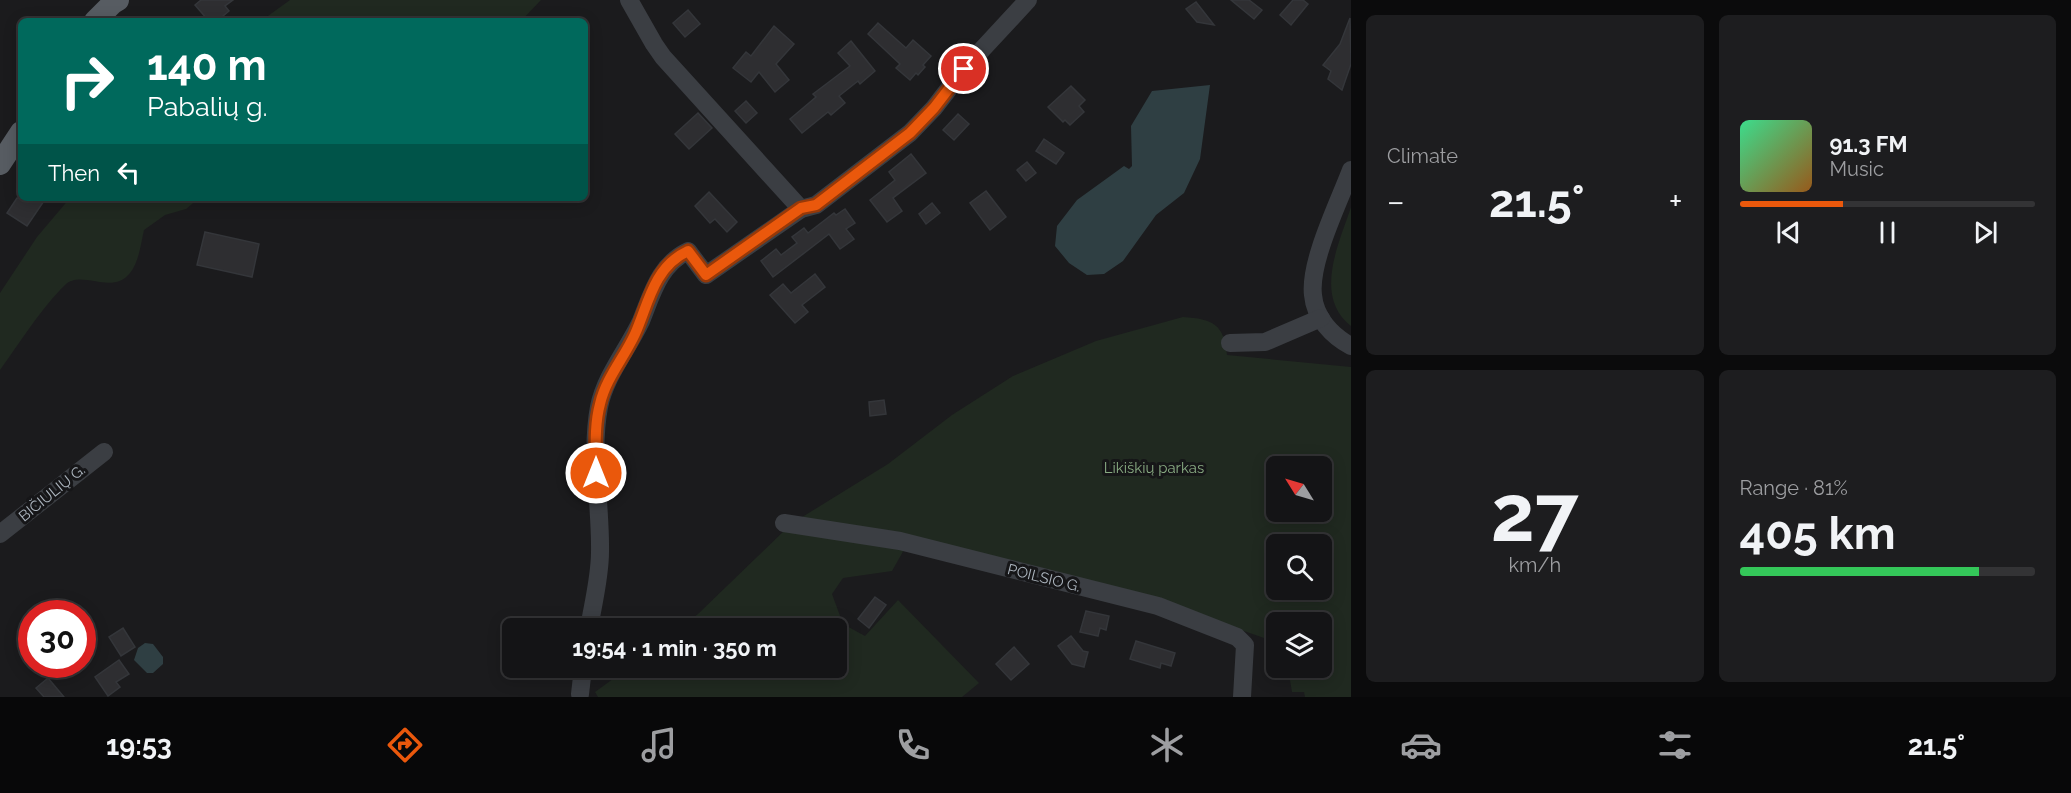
<!DOCTYPE html>
<html lang="en">
<head>
<meta charset="utf-8">
<style>
	body { margin:0; font-family:Raleway,sans-serif; background:#1d1d1f; color:#f1f3f6; height:100vh; display:flex; flex-direction:column; font-size:22px; white-space:nowrap }
	* { box-sizing:border-box; margin:0 }
	p { font-size:20px; color:#9d9ea1 }
	.icon { flex:none; width:33px; height:33px; fill:none; stroke:currentColor; stroke-width:2; stroke-linecap:round; stroke-linejoin:round }
	.map { position:relative; flex:1; overflow:hidden }
	.sheet { display:flex; flex-direction:column; gap:15px; padding:15px; background:#0b0b0c; width:720px }
	.sheet>* { flex:none }
	.guide { position:absolute; left:18px; top:18px; width:570px; height:183px; border-radius:9px; box-shadow:0 3px 15px #0003,0 0 0 2px #333335; background:#00695c; color:#fff; overflow:hidden }
	.needle { width:39px; rotate:307deg }
	.buttons { position:absolute; left:1266px; top:456px; display:grid; gap:12px }
	.buttons a { display:grid; place-items:center; width:66px; height:66px; border-radius:9px; background:#141416; box-shadow:0 3px 15px #0003,0 0 0 2px #333335; font-size:30px }
	.speed { position:absolute; left:18px; top:600px; display:flex; gap:12px; font-size:30px; font-weight:700; text-align:center }
	.speed>* { display:grid; place-content:center; width:78px; height:78px; border-radius:50%; background:#141416; box-shadow:0 3px 15px #0003,0 0 0 2px #333335; line-height:1 }
	.speed .limit { border:9px solid #d22; background:#fff; color:#111 }
	.pin { position:absolute; display:grid; place-items:center; width:51px; height:51px; color:#fff; margin:-26px; border:3px solid #fff; border-radius:50%; box-shadow:0 2px 6px #0007 }
	.me { position:absolute; width:66px; margin:-33px; rotate:0deg; stroke-linejoin:round; filter:drop-shadow(0 0 4px #0008) }
	.turn { display:flex; align-items:center; gap:21px; height:126px; padding:0 30px; font-size:27px }
	.turn .icon { width:78px; height:78px; stroke-width:2.5 }
	.turn b { display:block; font-size:42px; line-height:51px }
	.then { display:flex; align-items:center; height:57px; padding:0 30px; background:#0003; gap:12px; font-size:22px }
	.big { font-size:45px; font-weight:700; line-height:1.1 }
	.sheet .card { flex:1; display:flex; flex-direction:column; justify-content:center; gap:9px; min-width:0; padding:0 21px; border-radius:9px; background:#1d1d1f }
	.sheet .dial { align-items:center; gap:0 }
	.dial b { font-size:78px; line-height:1 }
	.song { display:flex; align-items:center; gap:18px }
	.cover { width:72px; height:72px; border-radius:9px; background:linear-gradient(135deg,hsl(150 70% 55%),hsl(30 70% 35%)) }
	.played { height:6px; border-radius:3px; background:linear-gradient(90deg,#ea580c 35%,#333335 35%) }
	.keys { display:flex; justify-content:space-around; direction:ltr }
	.heat { display:flex; justify-content:space-between; align-items:center; font-size:33px; direction:ltr }
	.charge { height:9px; border-radius:4px; background:linear-gradient(90deg,#34c759 81%,#333335 0) }
	.sheet .tiles { flex:1; display:grid; gap:15px; grid-template-columns:repeat(2,1fr) }
	.trip { position:absolute; left:502px; top:618px; width:345px; height:60px; border-radius:9px; background:#141416; box-shadow:0 3px 15px #0003,0 0 0 2px #333335; font-weight:700; line-height:60px; text-align:center }
	.dock { display:flex; height:96px; justify-content:space-around; align-items:center; background:#080809; color:#9d9ea1 }
	.dock .icon { width:42px; height:42px }
	.dock .active { color:#ea580c }
	.dock b { font-size:27px; color:#f1f3f6 }
	main { display:flex; flex:1; min-height:0 }
	.map>svg:first-child { display:block }
</style>
</head>
<body>
<main>
<div class="map">
<svg width="1351" height="697" viewBox="0 0 1351 697">
	<rect width="100%" height="100%" fill="#1b1b1d"/>
	<g fill="#202920" fill-rule="evenodd">
		<path d="M290 0H541L521 21H261Z"/>
		<path d="M70 198H199L186 209 165 215 144 230C141 243 139 262 130 273 112 296 82 269 65 285 42 307 19 344 0 370V293L37 237Z"/>
		<path d="M1351 207V326C1313 296 1339 244 1351 207Z"/>
		<path d="M1183 317C1213 319 1224 324 1227 355L1351 367V697H1305L1304 692H1292L1288 668H1322V622H1276V648L1264 638 1167 604 799 519 888 464 952 415 1013 376 1096 341ZM1276 466H1322V512H1276ZM1276 544H1322V590H1276Z"/>
		<path d="M785 530 905 548 892 571 843 578 832 594 843 624 865 636 898 600 979 683 962 697H598L595 692 628 668H837V628H679L698 614Z"/>
	</g>
	<g fill="#2f3f43">
		<path d="M1210 85 1200 159 1184 193 1156 215 1123 261 1104 274 1087 275 1069 263 1055 246 1057 226 1077 200 1124 166 1129 169 1132 166 1131 126 1152 91Z"/>
		<path d="M145 643 153 644 163 657V664L153 673H147L134 660 138 648Z"/>
	</g>
	<g fill="#2e2e31" stroke="#34363a" stroke-width="1.5">
		<path d="M201 0H233L225 6 229 11 217 21 213 17 208 20 195 5Z"/>
		<path d="M1231 0H1249L1262 10 1254 19Z"/>
		<path d="M1293 0H1303L1308 4 1291 25 1280 15Z"/>
		<path d="M1196 2 1214 25 1197 22 1186 9Z"/>
		<path d="M688 10 700 24 685 37 673 23Z"/>
		<path d="M1350 18 1351 64 1342 90 1328 79 1331 71 1323 65 1340 44Z"/>
		<path d="M878 23 906 48 913 40 931 56 923 65 925 67 918 75 916 73 910 80 896 68 900 64 868 34Z"/>
		<path d="M774 26 794 44 776 64 789 80 775 92 759 72 751 82 733 68 746 52 751 56Z"/>
		<path d="M851 41 875 71 860 84 858 81 839 96 845 103 831 115 828 112 802 133 790 119 816 97 813 94 850 66 838 53Z"/>
		<path d="M1071 86 1085 100 1079 106 1084 112 1070 125 1065 120 1063 122 1048 107Z"/>
		<path d="M746 101 757 113 746 123 735 111Z"/>
		<path d="M698 113 712 128 689 149 675 134Z"/>
		<path d="M958 114 969 124 954 140 943 130Z"/>
		<path d="M1044 139 1064 153 1056 164 1036 151Z"/>
		<path d="M911 154 926 173 893 198 902 211 887 222 870 200 895 180 889 172Z"/>
		<path d="M1027 162 1036 173 1026 181 1017 170Z"/>
		<path d="M986 191 1006 217 990 230 970 203Z"/>
		<path d="M709 192 737 222 727 232 715 219 710 223 695 206Z"/>
		<path d="M17 198H46L27 226 7 213Z"/>
		<path d="M932 203 940 213 926 224 919 214Z"/>
		<path d="M845 209 855 223 846 229 854 239 840 249 829 234 773 277 761 261 776 249 781 255 797 243 792 237 804 228 808 233 834 213 836 215Z"/>
		<path d="M205 232 259 244 252 277 197 265Z"/>
		<path d="M815 274 825 287 802 305 808 312 795 323 770 295 783 284 791 293Z"/>
		<path d="M884 400 886 414 870 416 869 402Z"/>
		<path d="M875 597 886 605 869 628 858 619Z"/>
		<path d="M1086 611 1109 616 1106 630 1100 628 1098 636 1080 632Z"/>
		<path d="M123 628 135 647 121 656 109 637Z"/>
		<path d="M1071 636 1083 651 1088 652 1084 667 1072 664 1058 646Z"/>
		<path d="M1136 641 1175 653 1171 666 1161 663 1160 668 1130 659Z"/>
		<path d="M1014 647 1029 664 1011 680 996 664Z"/>
		<path d="M119 660 129 674 116 682 120 687 108 696 95 677Z"/>
		<path d="M48 678 64 697H44L36 688Z"/>
	</g>
	<g fill="none" stroke-linecap="round" stroke-linejoin="round">
		<g stroke="#3b3e43" stroke-width="18">
			<path d="M629 0 654 44 663 57 801 209"/>
			<path d="M1351 170C1339 202 1309 262 1313 295 1315 318 1332 336 1351 346"/>
			<path d="M1230 343 1265 342 1321 318"/>
			<path d="M784 523 900 541 1158 606 1237 637 1245 645 1242 697"/>
			<path d="M0 534 104 452"/>
			<path d="M589 628C593 604 600 577 600 552 601 504 590 455 599 407 605 376 628 349 641 321 652 294 659 265 688 251L706 275 801 209 816 205 910 133 934 108 964 69 1028 0"/>
			<path d="M580 694 583 668"/>
		</g>
		<g stroke="#575c62" stroke-width="22">
			<path d="M95 21 113 3 118 0"/>
			<path d="M0 164 21 132"/>
		</g>
	</g>
	<g fill="none" stroke-linecap="round" stroke-linejoin="round">
		<defs>
			<path id="route" d="M596 473C596 450 594 426 600 404 606 378 624 358 635 334 643 316 648 296 658 279 665 267 675 257 688 251L706 275 801 208 816 205 910 133 934 108 964 69"/>
		</defs>
		<use href="#route" stroke="#983908" stroke-width="15"/>
		<use href="#route" stroke="#ea580c" stroke-width="10"/>
	</g>
	<g text-anchor="middle" dominant-baseline="central" stroke-width="6" stroke-linejoin="round" paint-order="stroke">
		<g font-size="15" fill="#88aa82" stroke="#161618">
			<text x="1154" y="468">Likiškių parkas</text>
		</g>
		<g font-size="15" fill="#acb5be" stroke="#161618">
			<text transform="translate(52 493) rotate(-39)">BIČIULIŲ G.</text>
			<text transform="translate(1044 578) rotate(14)">POILSIO G.</text>
		</g>
	</g>
</svg>
<div class="buttons">
<a><svg class="needle" viewBox="-14 -14 28 28"><path d="M0-13l5 13h-10z" fill="#e53935"/><path d="M0 13l5-13h-10z" fill="#9d9ea1"/></svg></a>
<a><svg class="icon" aria-label="search" viewBox="0 0 24 24"><circle cx="10" cy="10" r="6"/><path d="M15 15l6 6"/></svg></a>
<a><svg class="icon" aria-label="layers" viewBox="0 0 24 24"><path d="M12 4l9 5-9 5-9-5zM3 14l9 5 9-5"/></svg></a>
</div>
<div class="speed"><div class="limit">30</div></div>
<div class="pin" style="left:964px;top:69px;background:#d93025"><svg class="icon" aria-label="arrive" viewBox="0 0 24 24"><path d="M6 21V4h12l-3 4 3 4H6"/></svg></div>
<svg class="me" style="left:596px;top:473px" viewBox="-20 -20 40 40"><circle r="17" fill="#ea580c" stroke="#fff" stroke-width="3"/><path d="M0-11L8 9 0 5-8 9z" fill="#fff"/></svg>
<div class="trip">19:54 · 1 min · 350 m</div>
<div class="guide">
<div class="turn"><svg class="icon" aria-label="right" viewBox="0 0 24 24"><path d="M7 20v-9h11M14 6l5 5-5 5"/></svg><div><b>140 m</b>Pabalių g.</div></div>
<div class="then">Then<svg class="icon" aria-label="left" viewBox="0 0 24 24"><path d="M17 20v-9H6M10 6l-5 5 5 5"/></svg></div>
</div>
</div>
<section class="sheet">
<div class="tiles">
<div class="card"><p>Climate</p>
<div class="heat"><a>−</a><b class="big">21.5°</b><a>+</a></div>
</div>
<div class="card">
<div class="song"><i class="cover"></i><div><b>91.3 FM</b><p>Music</p></div></div>
<div class="played"></div>
<div class="keys"><svg class="icon" aria-label="previous" viewBox="0 0 24 24"><path d="M18 5L8 12l10 7zM5 5v14"/></svg><svg class="icon" aria-label="pause" viewBox="0 0 24 24"><path d="M8 5v14M16 5v14"/></svg><svg class="icon" aria-label="next" viewBox="0 0 24 24"><path d="M6 5l10 7-10 7zM19 5v14"/></svg></div>
</div>
<div class="card dial"><b>27</b><p>km/h</p></div>
<div class="card"><p>Range · 81%</p><b class="big">405 km</b><div class="charge"></div></div>
</div>
</section>
</main>
<nav class="dock">
<b>19:53</b>
<svg class="icon active" aria-label="directions" viewBox="0 0 24 24"><path d="M12 3l9 9-9 9-9-9zM9 14v-3h6M13 9l2 2-2 2"/></svg>
<svg class="icon" aria-label="music" viewBox="0 0 24 24"><path d="M9 18V5l10-2v13"/><circle cx="6" cy="18" r="3"/><circle cx="16" cy="16" r="3"/></svg>
<svg class="icon" aria-label="phone" viewBox="0 0 24 24"><path d="M5 4h4l2 5-3 2q2 4 5 5l2-3 5 2v4C11 20 4 13 5 4z"/></svg>
<svg class="icon" aria-label="climate" viewBox="0 0 24 24"><path d="M12 3v18M4 7l16 10M4 17L20 7"/></svg>
<svg class="icon" aria-label="car" viewBox="0 0 24 24"><path d="M5 17H2v-5l4-1 3-4h7l3 4 3 1v5h-3M9 17h6M6 11h13"/><circle cx="7" cy="17" r="2"/><circle cx="17" cy="17" r="2"/></svg>
<svg class="icon" aria-label="filters" viewBox="0 0 24 24"><path d="M4 7h16M4 17h16"/><circle cx="9" cy="7" r="2"/><circle cx="15" cy="17" r="2"/></svg>
<b>21.5°</b>
</nav>
</body>
</html>
